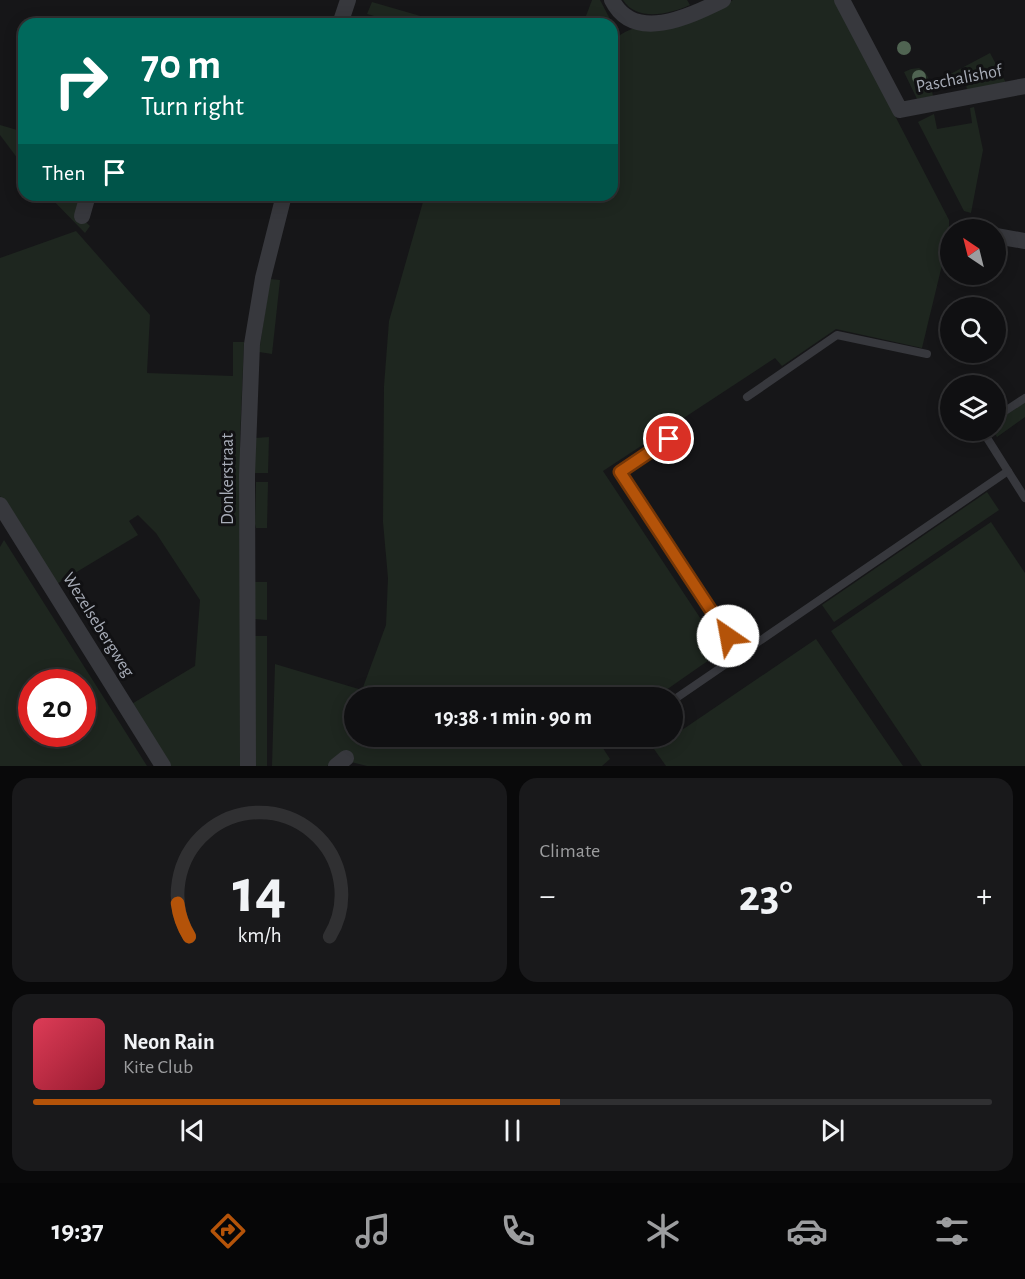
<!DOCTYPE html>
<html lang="en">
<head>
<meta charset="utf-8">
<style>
	body { margin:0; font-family:"Alegreya Sans",sans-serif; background:#19191b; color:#f1f3f6; height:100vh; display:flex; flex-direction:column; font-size:22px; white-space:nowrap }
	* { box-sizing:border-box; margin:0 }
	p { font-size:20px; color:#9c9d9f }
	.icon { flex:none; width:33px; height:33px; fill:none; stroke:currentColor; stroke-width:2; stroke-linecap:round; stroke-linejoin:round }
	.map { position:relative; height:766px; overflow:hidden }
	.details { display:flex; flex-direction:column; gap:12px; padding:12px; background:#09090a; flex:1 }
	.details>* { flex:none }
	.banner { position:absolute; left:18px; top:18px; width:600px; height:183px; border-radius:18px; box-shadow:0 3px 15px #0003,0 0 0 2px #303032; background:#00695c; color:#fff; overflow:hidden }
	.needle { width:39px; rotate:325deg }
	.fabs { position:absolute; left:940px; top:219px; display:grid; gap:12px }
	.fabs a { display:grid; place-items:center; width:66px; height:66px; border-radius:50%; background:#101012; box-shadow:0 3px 15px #0003,0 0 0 2px #303032; font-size:30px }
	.speed { position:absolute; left:18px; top:669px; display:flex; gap:12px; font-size:30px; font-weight:700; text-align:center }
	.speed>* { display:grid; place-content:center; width:78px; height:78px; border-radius:50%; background:#101012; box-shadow:0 3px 15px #0003,0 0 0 2px #303032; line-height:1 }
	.speed .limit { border:9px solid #d22; background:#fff; color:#111 }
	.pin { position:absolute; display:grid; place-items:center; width:51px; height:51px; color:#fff; margin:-26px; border:3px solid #fff; border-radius:50%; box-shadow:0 2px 6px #0007 }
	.me { position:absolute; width:66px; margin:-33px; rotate:327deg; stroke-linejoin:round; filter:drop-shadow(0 0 4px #0008) }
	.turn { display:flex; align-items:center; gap:21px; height:126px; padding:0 24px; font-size:27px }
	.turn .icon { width:78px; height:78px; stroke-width:2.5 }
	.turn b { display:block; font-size:42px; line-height:51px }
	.then { display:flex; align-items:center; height:57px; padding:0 24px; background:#0003; gap:12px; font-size:22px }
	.big { font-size:45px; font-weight:600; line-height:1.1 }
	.details .tile { flex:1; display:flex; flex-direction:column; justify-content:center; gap:9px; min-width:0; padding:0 21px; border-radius:18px; background:#19191b }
	.details .dial { align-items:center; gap:0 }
	.dial svg { height:156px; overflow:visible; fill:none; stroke:#303032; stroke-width:7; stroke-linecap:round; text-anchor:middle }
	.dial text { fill:#f1f3f6; stroke:none }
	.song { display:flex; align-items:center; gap:18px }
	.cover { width:72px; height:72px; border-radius:9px; background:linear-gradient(135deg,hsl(350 70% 55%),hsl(350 70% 35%)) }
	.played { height:6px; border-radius:3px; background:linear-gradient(90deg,#b45309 55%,#303032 55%) }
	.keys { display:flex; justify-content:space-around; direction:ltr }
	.heat { display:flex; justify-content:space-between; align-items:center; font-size:33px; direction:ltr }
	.details .tiles { flex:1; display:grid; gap:12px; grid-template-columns:1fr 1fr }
	.tile:last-child { grid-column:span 2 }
	.trip { position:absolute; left:344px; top:687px; width:339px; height:60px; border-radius:30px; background:#101012; box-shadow:0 3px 15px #0003,0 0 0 2px #303032; font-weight:600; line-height:60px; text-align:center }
	.tabs { display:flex; height:96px; justify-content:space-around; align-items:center; background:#060607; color:#9c9d9f }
	.tabs .icon { width:42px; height:42px }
	.tabs .active { color:#b45309 }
	.tabs b { font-size:27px; color:#f1f3f6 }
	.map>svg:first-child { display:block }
</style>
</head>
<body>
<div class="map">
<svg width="1025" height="766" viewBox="0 0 1025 766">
	<rect width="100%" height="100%" fill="#161618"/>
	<g fill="#1e261f" fill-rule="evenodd">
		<path d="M592 0H600L611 21V24H583Z"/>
		<path d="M623 0H687L690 5C670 14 637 22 623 0Z"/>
		<path d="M733 0H835L949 220V236L922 348 836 329 782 366 775 358 603 471 722 651 656 697 354 698V736L600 737 597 739 610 759 602 766H367L351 762 344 754 327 766H272L275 664 362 690 386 625 388 578 383 522 384 386 389 321 425 195H612V42C632 19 677 25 703 16 714 12 724 5 733 0Z"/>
		<path d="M372 2 448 24H402L367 14Z"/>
		<path d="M990 53 1006 83 967 90 965 77 935 82 934 80 943 78Z"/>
		<path d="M919 68C930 74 931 85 933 96L917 99 904 72 911 69Z"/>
		<path d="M974 107 983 150 971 213 964 211 918 122 934 114 937 129 972 123 970 108Z"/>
		<path d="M0 125 24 132V167L0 135Z"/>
		<path d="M48 195H84L77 214 90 226 85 233Z"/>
		<path d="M76 231 150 315 147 373 233 376V342H244L240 438V766H169L130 705 195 666 200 600 156 533 138 515 129 521 138 535 55 585 0 496V258Z"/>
		<path d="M270 279 280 280 272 354 259 352Z"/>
		<path d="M1025 402V417L997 437 993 431 996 430V422Z"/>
		<path d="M269 437 268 473H255V438Z"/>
		<path d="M256 482H268L267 528H256L255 524Z"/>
		<path d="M987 492 999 510 834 622 822 605Z"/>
		<path d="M991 522 1025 573V766H922L831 631Z"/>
		<path d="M4 540 147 766H0V547ZM32 682H82V734H32Z"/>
		<path d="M255 582H267V620L255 619Z"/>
		<path d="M254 636H267V766H255Z"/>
		<path d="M816 639 903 766H666L654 749Z"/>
	</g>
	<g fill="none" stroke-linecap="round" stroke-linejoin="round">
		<g stroke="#37383d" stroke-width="8">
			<path d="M747 397 837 335 927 354"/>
			<path d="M996 417 1025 398"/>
			<path d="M982 430 1025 498"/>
			<path d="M679 444 675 447 669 439 620 472 740 655"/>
			<path d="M672 701 1008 471"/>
		</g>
		<g stroke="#37383d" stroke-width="16">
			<path d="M612 0C634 44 690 16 723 0"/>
			<path d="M842 0 900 110 1025 86"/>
			<path d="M340 24 348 0"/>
			<path d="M82 216 88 195"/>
			<path d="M996 236 1025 241"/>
			<path d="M0 505 163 766"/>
			<path d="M248 766 247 475 252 344 263 278 284 195"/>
			<path d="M336 766 346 758"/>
		</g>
	</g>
	<g fill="#506452">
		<circle cx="904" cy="48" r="7"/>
		<circle cx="919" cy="77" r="7"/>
	</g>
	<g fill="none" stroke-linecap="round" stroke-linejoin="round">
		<defs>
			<path id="route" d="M669 439 620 472 728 636"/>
		</defs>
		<use href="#route" stroke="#753606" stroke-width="15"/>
		<use href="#route" stroke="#b45309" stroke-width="10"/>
	</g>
	<g text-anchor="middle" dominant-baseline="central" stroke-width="6" stroke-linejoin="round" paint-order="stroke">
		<g font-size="18" fill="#a8adb8" stroke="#111113">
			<text transform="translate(959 79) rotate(-11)">Paschalishof</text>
			<text transform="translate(228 479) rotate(-90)">Donkerstraat</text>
			<text transform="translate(98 625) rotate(58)">Wezelsebergweg</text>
		</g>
	</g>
</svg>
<div class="fabs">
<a><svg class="needle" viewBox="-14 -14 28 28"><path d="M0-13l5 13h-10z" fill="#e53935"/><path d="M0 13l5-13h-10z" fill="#9c9d9f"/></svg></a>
<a><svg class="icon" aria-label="search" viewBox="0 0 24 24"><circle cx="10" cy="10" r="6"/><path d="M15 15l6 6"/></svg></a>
<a><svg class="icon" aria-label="layers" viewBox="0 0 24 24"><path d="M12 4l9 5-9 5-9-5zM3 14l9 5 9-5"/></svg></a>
</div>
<div class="speed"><div class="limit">20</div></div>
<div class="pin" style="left:669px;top:439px;background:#d93025"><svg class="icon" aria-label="arrive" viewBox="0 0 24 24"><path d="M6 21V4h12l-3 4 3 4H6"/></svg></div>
<svg class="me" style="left:728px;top:636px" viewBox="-20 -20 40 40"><circle r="19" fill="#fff"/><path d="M0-13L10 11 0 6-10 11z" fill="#b45309"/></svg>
<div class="trip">19:38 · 1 min · 90 m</div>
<div class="banner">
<div class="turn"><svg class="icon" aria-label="right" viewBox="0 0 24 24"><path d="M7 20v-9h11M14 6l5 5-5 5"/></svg><div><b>70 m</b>Turn right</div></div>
<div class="then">Then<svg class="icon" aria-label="arrive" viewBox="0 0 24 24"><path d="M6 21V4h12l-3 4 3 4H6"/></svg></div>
</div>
</div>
<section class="details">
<div class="tiles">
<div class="tile dial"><svg viewBox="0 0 100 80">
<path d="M14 69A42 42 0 1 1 86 69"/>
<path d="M14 69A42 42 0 0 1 8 52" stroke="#b45309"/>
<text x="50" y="56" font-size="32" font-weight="700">14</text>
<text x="50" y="72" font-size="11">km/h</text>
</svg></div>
<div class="tile"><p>Climate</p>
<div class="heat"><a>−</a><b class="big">23°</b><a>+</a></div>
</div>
<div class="tile">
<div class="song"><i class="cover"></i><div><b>Neon Rain</b><p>Kite Club</p></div></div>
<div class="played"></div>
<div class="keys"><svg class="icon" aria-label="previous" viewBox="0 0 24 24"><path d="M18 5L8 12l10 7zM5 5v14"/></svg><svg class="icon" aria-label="pause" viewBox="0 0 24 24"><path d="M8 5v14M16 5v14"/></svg><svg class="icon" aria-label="next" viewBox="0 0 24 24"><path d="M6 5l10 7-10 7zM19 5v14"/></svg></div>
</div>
</div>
</section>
<nav class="tabs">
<b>19:37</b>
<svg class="icon active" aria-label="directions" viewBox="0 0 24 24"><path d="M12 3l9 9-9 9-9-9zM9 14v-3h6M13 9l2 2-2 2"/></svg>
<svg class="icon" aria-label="music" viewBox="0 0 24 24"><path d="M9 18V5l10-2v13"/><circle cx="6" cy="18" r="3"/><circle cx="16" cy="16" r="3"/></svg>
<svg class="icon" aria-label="phone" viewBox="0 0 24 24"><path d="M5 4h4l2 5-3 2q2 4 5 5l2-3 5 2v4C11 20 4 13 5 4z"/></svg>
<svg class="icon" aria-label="climate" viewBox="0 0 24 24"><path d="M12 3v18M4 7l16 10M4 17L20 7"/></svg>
<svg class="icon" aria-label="car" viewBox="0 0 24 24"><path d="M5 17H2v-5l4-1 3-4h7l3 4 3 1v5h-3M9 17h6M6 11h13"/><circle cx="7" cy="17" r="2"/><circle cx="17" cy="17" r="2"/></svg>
<svg class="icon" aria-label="filters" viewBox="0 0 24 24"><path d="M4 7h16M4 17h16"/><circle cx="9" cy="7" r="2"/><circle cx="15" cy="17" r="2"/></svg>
</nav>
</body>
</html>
